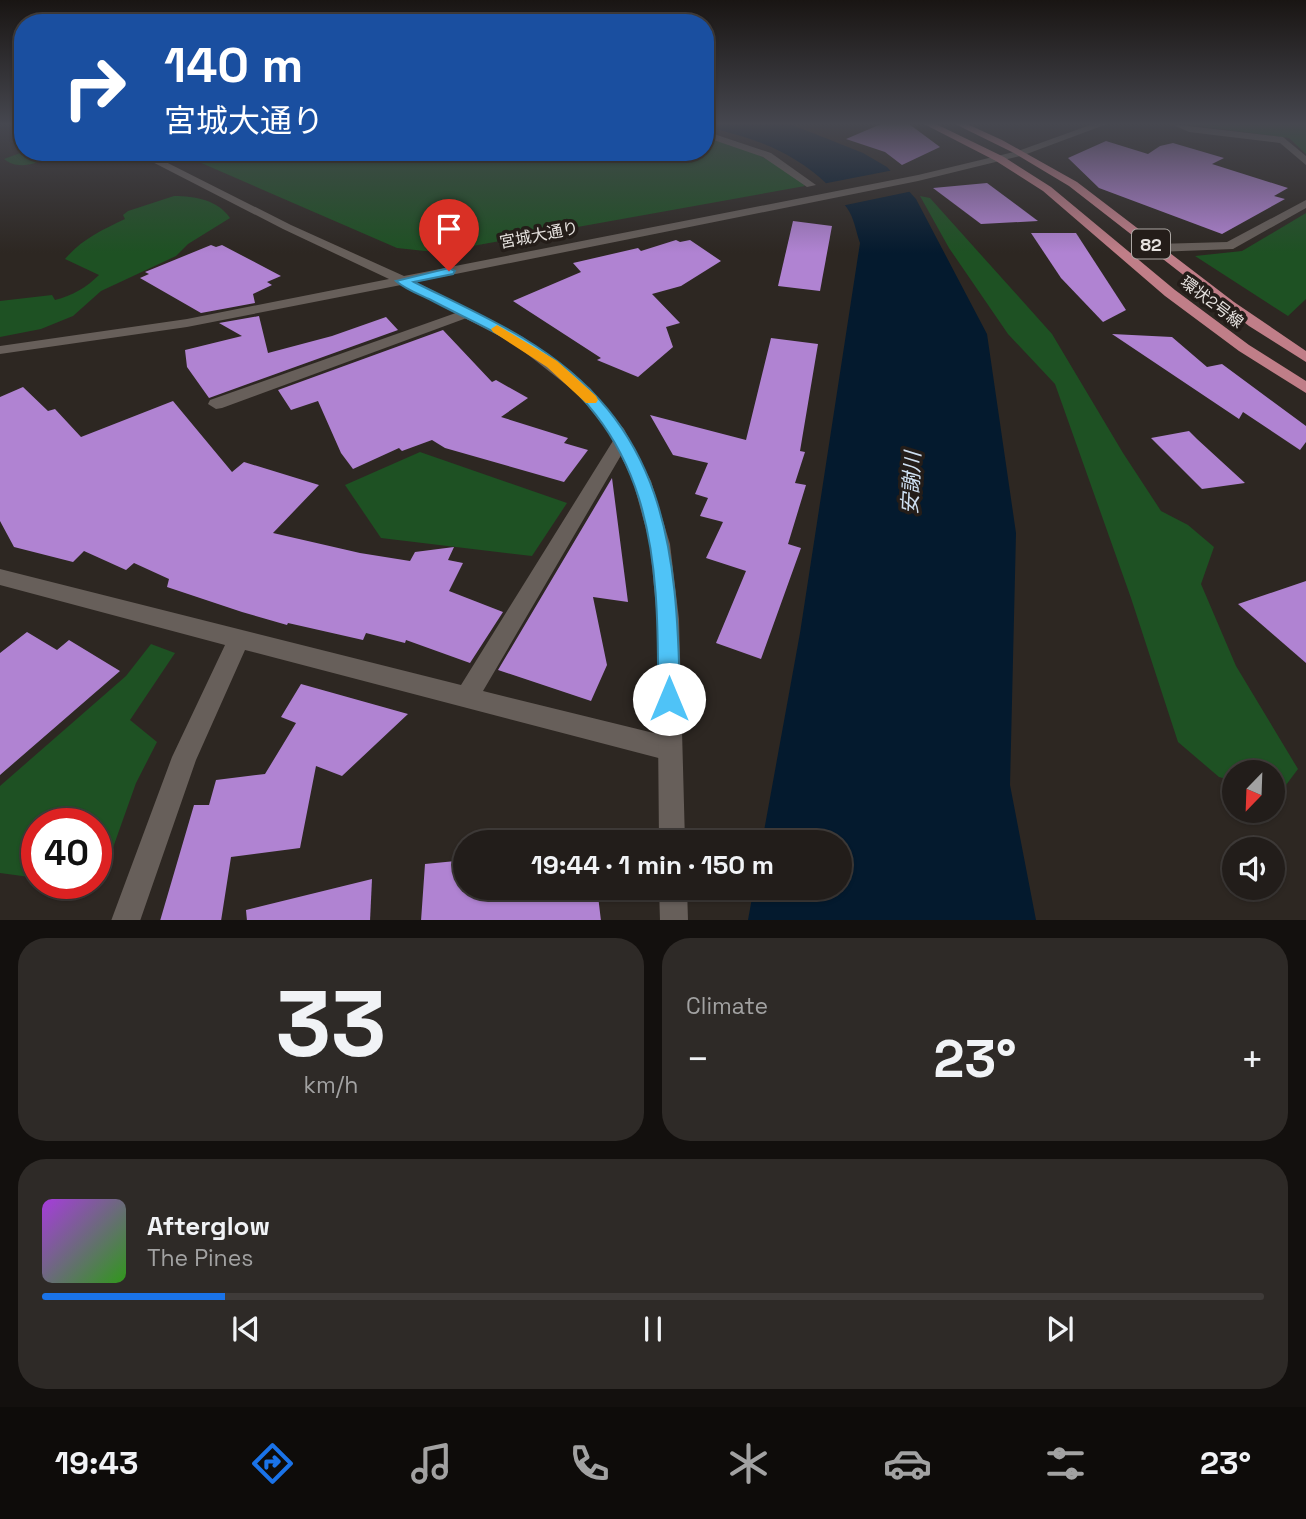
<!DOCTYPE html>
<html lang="en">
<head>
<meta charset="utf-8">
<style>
	body { margin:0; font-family:"Space Grotesk","Noto Sans JP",sans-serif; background:#2e2a27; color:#f1f3f6; height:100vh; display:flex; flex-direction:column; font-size:26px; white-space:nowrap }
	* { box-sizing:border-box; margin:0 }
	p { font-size:23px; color:#a2a2a2 }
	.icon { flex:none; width:38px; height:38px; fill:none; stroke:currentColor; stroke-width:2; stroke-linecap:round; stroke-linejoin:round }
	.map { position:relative; height:920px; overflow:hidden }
	.details { display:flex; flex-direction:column; gap:18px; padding:18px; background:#13100e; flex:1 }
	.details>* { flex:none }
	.top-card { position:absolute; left:14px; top:14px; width:700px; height:147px; border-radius:28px; box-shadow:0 2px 5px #0004,0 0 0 2px #3f3b39; background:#1a4fa0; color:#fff; overflow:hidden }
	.needle { width:46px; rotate:203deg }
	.controls { position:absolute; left:1222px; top:760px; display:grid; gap:14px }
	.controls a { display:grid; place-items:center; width:63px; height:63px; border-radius:50%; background:#221d1a; box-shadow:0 2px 5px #0004,0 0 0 2px #3f3b39; font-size:35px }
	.speed { position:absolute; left:21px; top:808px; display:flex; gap:14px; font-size:35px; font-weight:700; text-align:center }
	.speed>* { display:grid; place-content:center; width:91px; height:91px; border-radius:50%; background:#221d1a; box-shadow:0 2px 5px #0004,0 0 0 2px #3f3b39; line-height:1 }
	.speed .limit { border:10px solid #d22; background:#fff; color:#111 }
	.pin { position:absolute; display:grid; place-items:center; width:60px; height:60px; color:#fff; margin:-72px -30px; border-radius:50% 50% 50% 0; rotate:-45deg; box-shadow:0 0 7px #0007 }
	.pin .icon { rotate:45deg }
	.me { position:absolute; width:77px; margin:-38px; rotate:0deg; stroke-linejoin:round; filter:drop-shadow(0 0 5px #0008) }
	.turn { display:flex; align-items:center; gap:24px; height:147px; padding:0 35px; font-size:32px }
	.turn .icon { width:91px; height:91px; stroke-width:2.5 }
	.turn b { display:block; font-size:49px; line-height:60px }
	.big { font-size:52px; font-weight:700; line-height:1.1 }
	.details .card { flex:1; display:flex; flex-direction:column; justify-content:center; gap:10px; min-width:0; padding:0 24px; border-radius:28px; background:#2e2a27 }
	.details .dial { align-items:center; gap:0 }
	.dial b { font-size:91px; line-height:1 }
	.song { display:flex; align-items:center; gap:21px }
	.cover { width:84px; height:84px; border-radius:10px; background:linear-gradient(135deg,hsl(280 70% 55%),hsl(110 70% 35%)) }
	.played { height:7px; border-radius:4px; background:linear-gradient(90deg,#1a73e8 15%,#3f3b39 15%) }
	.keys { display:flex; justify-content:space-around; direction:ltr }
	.heat { display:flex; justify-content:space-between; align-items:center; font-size:38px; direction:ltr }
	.details .tiles { flex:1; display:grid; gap:18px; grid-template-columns:1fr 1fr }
	.card:last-child { grid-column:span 2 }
	.trip { position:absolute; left:453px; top:830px; width:399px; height:70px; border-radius:35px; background:#221d1a; box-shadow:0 2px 5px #0004,0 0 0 2px #3f3b39; font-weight:700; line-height:70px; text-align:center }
	.tabs { display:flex; height:112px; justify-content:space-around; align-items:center; background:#0e0c0a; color:#a2a2a2 }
	.tabs .icon { width:49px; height:49px }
	.tabs .on { color:#1a73e8 }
	.tabs b { font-size:32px; color:#f1f3f6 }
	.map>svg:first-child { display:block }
</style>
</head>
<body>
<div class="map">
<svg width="1306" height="921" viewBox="0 0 1306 921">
	<rect width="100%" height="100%" fill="#2d2722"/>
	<g fill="#1e5123">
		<path d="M1183 124H1306V154L1289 138Z"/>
		<path d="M705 136C741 147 778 159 805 186L456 249 425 251 397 248 176 152H705Z"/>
		<path d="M23 152H60C44 160 21 173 4 159Z"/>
		<path d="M174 196C195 196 218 200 230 218L188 244 176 256 101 291 73 316 41 329 0 337V301L52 295 55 300C72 296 87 287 99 275L65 259C82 239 102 230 125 219L123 215 128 211Z"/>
		<path d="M920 196 930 198 1052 334 1123 453 1161 511 1188 525 1214 547 1201 584 1236 666 1298 769 1280 793 1272 791V772H1234V781L1219 777 1178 742 1131 598 1055 384 1008 334 949 248Z"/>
		<path d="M1306 213V299L1288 316 1195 256 1242 251Z"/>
		<path d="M420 452 567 503 532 556 381 538 345 485Z"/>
		<path d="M151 644 175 653 130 720 157 742 136 783 99 887 78 884H96V824H37V878L0 873V786L126 676Z"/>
	</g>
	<path fill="#041a2e" d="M705 124H790L863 153 887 167 916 199 987 334 1016 533 1010 785 1036 920H748L754 887H840V842H762L800 633 860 243C856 232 854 217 847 208 814 160 761 138 705 127Z"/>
	<path fill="#2d2722" d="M894 170 913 191 841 206 822 184Z"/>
	<g fill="#b083d2">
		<path d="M881 124H909L940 147 902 165 885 152 846 139Z"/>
		<path d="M1106 141 1148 154 1160 146 1173 143 1224 158 1212 164 1288 188 1274 196 1285 199 1222 234 1099 188 1068 158Z"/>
		<path d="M987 183 1038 221 981 224 933 188Z"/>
		<path d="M793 221 832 226 820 291 778 286Z"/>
		<path d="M1031 233H1076L1126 310 1103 322 1061 278Z"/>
		<path d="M676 240 680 242 690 240 721 261 681 286 652 294 680 323 666 327 673 347 638 377 597 360 601 358 513 301 581 272 573 263 638 248 641 251Z"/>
		<path d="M211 245 216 247 222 245 281 276 267 282 272 285 253 294 255 303 201 313 140 278 149 274 145 272Z"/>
		<path d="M259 316 268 353 332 336 386 317 398 330 209 398 187 367 185 350 242 336 219 323Z"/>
		<path d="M443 330 492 382 496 380 528 398 501 417 568 438 564 443 588 450 564 482 445 448 432 440 402 451 399 448 353 469 341 453 318 401 291 410 278 390Z"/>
		<path d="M1112 334 1172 337 1207 367 1222 364 1306 426V442L1300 450 1243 412 1239 419Z"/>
		<path d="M771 338 818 344 800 451 805 452 795 483 806 485 788 544 801 548 761 659 716 643 746 571 706 558 723 522 700 516 708 498 695 494 708 463 673 455 650 415 746 440Z"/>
		<path d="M23 387 48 411 55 409 81 437 173 401 232 472 244 462 319 485 273 533 360 553 410 561 415 552 454 547 448 560 463 563 449 591 503 612 470 663 406 640 405 643 366 633 363 640 288 623 287 625 242 612 167 587 169 579 134 563 126 570 84 551 73 562 14 547 0 521V397Z"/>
		<path d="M1189 431 1197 439 1245 483 1202 489 1151 438Z"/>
		<path d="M612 478 628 602 593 597 607 665 591 701 498 670Z"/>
		<path d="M1306 581V663L1238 604Z"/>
		<path d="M27 632 57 650 69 640 120 671 0 775V653Z"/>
		<path d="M301 684 408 714 342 776 316 766 300 848 231 857 221 921H160L194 805H209L216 780 265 774 296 723 281 717Z"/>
		<path d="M466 860V887H597L601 921H421L425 864Z"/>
		<path d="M372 879 370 921H247L246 910Z"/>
	</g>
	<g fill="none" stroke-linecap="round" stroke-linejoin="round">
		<path fill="#675f5a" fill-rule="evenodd" d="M467 309 472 310V316L222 408 216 409 208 404 210 400Z"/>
		<g fill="#675f5a" fill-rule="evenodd">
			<path d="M1171 124 1283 137 1306 156V165L1280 143 1189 132Z"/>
			<path d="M705 131 771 153 816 185 807 187 763 157 705 137Z"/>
			<path d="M1306 200V208L1233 249 1156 252 1150 248 1156 244 1227 242Z"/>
			<path d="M622 434 630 440 483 691 670 737 679 740 682 749 679 758 670 761 245 650 196 760 140 921H111L172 757 225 645 0 585V569L461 685 616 436Z"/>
		</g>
		<g fill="#675f5a" fill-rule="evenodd">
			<path d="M1093 124H1107L1024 155 918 181 416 282 523 337 590 388 624 429 651 481 670 544 679 619 685 842H659L657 619 650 544 633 481 611 435 578 394 513 343 401 285 187 327 0 354V346L187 319 389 279 283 229 133 152H146L291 225 404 276 918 175 1018 151Z"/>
			<path d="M659 887H687L688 921H660Z"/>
		</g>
		<g fill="#c07e88" fill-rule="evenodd">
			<path d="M924 124H936L1004 157 1051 187 1175 290 1249 345 1306 381V393L1239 351 1165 296 1043 191 996 161Z"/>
			<path d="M955 124H967L1002 140 1077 182 1234 302 1306 351V362L1249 326 1069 186 1014 153Z"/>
		</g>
	</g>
	<linearGradient id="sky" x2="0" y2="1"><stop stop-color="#191513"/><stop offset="0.49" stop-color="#46474f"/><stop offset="1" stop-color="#46474f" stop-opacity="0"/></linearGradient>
	<rect width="1306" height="253" fill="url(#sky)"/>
	<path fill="#4fc3f7" stroke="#337fa1" stroke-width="2" d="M449 268 455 271 453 274 414 282C450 300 488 317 523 338 667 424 677 548 680 699L676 706 669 709 661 706 658 699C659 551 654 430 514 343 487 327 457 314 429 299 418 294 405 289 396 281Z"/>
	<path fill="#f59e0b" d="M497 325 557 361 596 396 598 400 596 403H586L547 367 493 332 491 329Z"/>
	<g text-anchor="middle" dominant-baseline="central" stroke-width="7" stroke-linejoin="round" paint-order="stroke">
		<g font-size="16" fill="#e6e2df" stroke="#241d19">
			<text transform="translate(539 235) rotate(-11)">宮城大通り</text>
			<text transform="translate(1212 302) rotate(37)">環状2号線</text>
		</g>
		<rect fill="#241d19" stroke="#aca7a4" stroke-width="2" x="1132" y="229.5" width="38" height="29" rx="5"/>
		<g font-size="18" font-weight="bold" fill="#e6e2df">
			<text x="1151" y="244">82</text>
		</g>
		<g font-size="21" font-style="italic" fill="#cedff1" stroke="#241d19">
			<text transform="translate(911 483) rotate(-87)">安謝川</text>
		</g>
	</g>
</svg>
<div class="controls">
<a><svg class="needle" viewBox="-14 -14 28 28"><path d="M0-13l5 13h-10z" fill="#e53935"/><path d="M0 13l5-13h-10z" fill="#a2a2a2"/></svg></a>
<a><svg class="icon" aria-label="sound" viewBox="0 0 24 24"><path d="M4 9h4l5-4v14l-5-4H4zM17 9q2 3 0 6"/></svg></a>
</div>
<div class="speed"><div class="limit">40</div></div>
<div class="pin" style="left:449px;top:271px;background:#d93025"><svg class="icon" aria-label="arrive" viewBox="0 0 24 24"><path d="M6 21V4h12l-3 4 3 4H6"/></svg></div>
<svg class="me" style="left:669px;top:699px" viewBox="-20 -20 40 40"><circle r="19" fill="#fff"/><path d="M0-13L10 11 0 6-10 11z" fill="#4fc3f7"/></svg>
<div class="trip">19:44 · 1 min · 150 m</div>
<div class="top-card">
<div class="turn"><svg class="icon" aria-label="right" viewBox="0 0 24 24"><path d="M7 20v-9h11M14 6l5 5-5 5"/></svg><div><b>140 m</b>宮城大通り</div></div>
</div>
</div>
<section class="details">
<div class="tiles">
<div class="card dial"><b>33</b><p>km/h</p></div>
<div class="card"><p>Climate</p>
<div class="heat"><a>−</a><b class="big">23°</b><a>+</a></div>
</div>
<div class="card">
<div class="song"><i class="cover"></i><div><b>Afterglow</b><p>The Pines</p></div></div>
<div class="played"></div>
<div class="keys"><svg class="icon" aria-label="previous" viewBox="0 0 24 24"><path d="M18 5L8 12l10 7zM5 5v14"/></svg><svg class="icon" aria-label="pause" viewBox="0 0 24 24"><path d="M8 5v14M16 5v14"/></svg><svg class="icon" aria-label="next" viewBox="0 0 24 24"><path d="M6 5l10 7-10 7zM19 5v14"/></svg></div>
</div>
</div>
</section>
<nav class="tabs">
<b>19:43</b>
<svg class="icon on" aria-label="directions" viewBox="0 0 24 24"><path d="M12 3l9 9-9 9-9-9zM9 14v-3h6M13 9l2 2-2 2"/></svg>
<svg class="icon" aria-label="music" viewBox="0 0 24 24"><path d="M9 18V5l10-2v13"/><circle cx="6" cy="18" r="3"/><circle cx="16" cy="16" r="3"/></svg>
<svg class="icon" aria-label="phone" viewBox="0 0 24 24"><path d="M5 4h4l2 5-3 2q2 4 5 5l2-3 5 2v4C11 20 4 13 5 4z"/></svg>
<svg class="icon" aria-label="climate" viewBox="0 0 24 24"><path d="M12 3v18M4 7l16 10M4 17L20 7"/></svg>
<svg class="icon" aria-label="car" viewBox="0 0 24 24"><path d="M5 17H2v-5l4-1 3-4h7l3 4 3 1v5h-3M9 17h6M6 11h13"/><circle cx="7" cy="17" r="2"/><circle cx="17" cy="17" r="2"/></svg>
<svg class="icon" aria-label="filters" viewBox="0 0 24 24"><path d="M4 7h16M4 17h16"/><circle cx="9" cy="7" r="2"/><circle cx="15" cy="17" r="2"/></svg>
<b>23°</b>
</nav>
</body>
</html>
